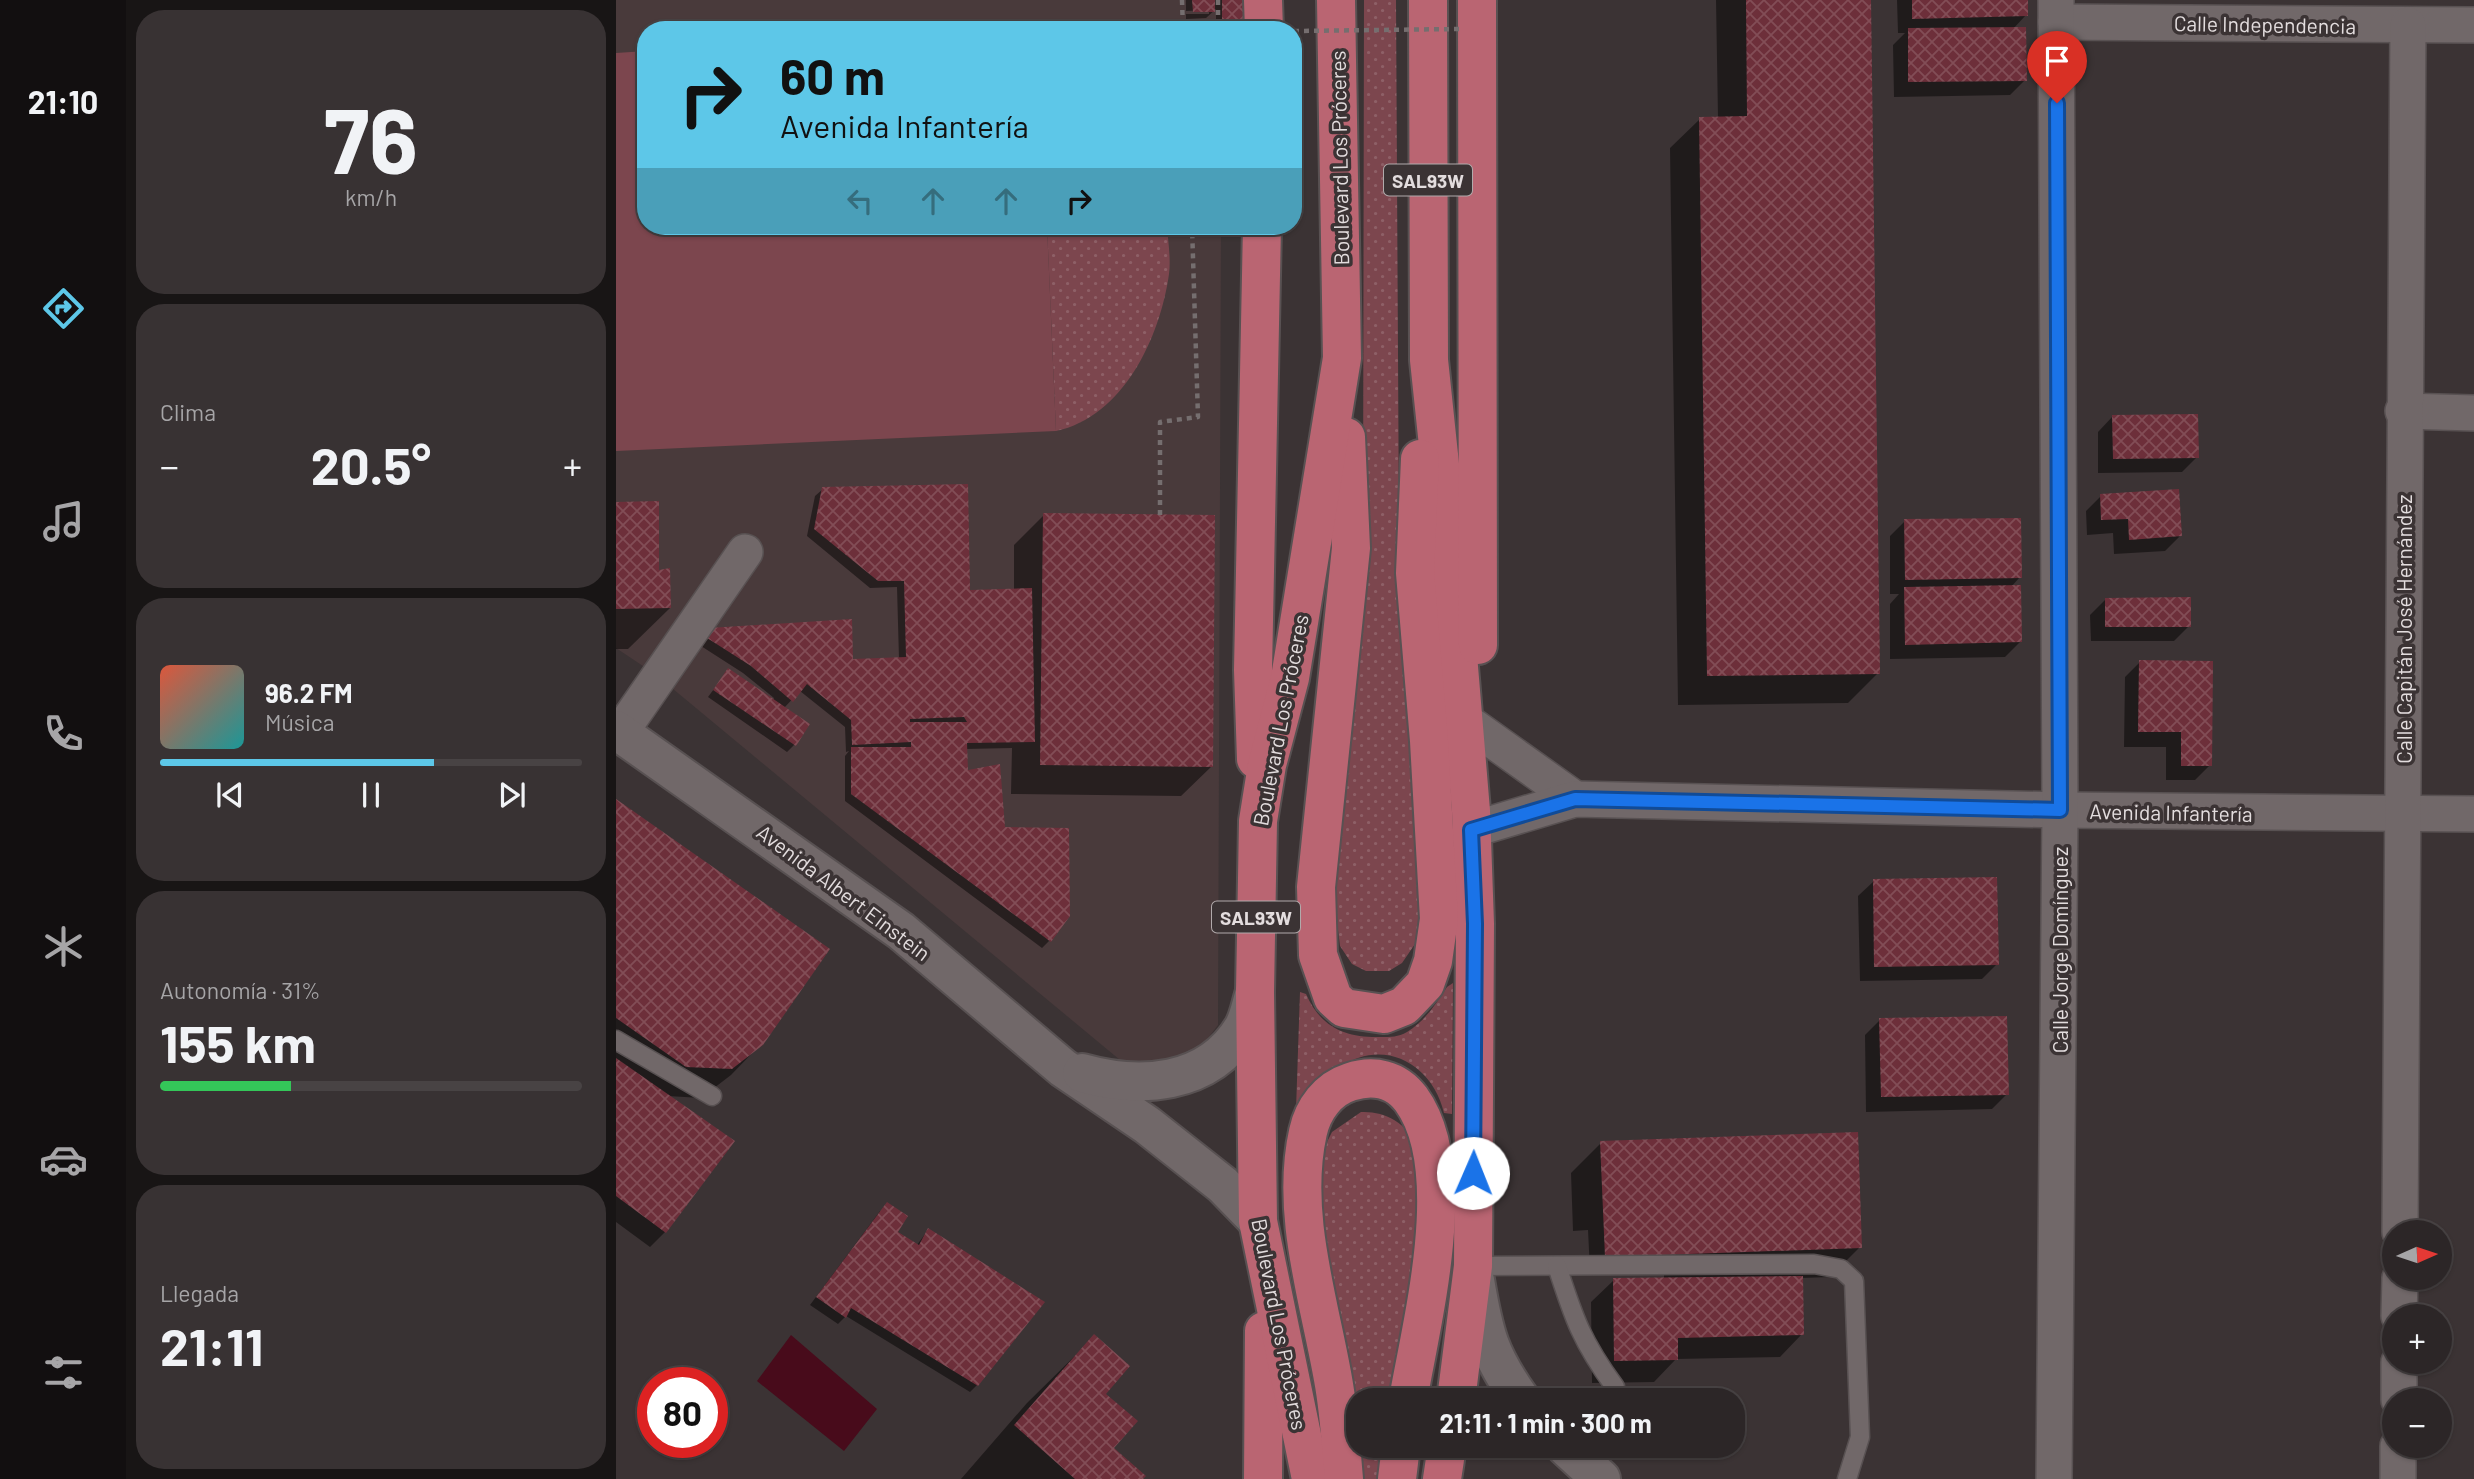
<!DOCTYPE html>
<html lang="es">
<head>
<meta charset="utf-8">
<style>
	body { margin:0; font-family:Barlow,sans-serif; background:#383233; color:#f1f3f6; height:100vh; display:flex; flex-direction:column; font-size:26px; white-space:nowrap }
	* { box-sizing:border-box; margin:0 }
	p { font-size:23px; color:#a6a5a7 }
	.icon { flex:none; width:38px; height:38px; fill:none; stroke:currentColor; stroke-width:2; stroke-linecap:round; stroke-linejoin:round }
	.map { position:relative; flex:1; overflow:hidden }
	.panel { display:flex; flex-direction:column; gap:10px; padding:10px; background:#181515; width:490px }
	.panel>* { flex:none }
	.guide { position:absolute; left:21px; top:21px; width:665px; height:214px; border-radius:28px; box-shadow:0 2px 5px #0004,0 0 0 2px #484344; background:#5dc7e8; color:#111; overflow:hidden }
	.needle { width:46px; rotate:87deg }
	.fabs { position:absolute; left:1766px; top:1220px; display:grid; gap:14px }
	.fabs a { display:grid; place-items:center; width:70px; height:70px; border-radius:50%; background:#2c2627; box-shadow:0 2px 5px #0004,0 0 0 2px #484344; font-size:35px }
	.speed { position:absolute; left:21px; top:1367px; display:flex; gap:14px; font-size:35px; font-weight:700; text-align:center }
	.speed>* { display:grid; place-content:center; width:91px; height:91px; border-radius:50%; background:#2c2627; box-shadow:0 2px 5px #0004,0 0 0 2px #484344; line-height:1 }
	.speed .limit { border:10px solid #d22; background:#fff; color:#111 }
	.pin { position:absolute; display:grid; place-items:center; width:60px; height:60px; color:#fff; margin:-72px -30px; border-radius:50% 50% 50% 0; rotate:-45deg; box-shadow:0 0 7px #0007 }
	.pin .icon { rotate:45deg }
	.me { position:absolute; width:77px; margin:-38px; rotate:1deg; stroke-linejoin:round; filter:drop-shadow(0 0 5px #0008) }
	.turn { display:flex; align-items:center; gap:24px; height:147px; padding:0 28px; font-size:32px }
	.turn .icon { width:91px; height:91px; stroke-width:2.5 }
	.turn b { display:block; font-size:49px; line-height:60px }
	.lanes { display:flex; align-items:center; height:66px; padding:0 28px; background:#0003; justify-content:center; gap:35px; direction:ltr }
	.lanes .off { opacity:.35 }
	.big { font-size:52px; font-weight:700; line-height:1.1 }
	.panel .widget { flex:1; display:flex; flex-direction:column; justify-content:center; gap:10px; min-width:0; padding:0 24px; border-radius:28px; background:#383233 }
	.panel .dial { align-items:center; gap:0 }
	.dial b { font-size:91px; line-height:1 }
	.song { display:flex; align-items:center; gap:21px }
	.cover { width:84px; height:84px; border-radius:10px; background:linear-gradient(135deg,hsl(10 70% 55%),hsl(180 70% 35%)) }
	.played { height:7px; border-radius:4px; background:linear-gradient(90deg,#5dc7e8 65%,#484344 65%) }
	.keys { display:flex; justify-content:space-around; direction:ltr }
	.heat { display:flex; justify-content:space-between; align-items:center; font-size:38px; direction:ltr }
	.charge { height:10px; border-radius:5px; background:linear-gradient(90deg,#34c759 31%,#484344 0) }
	.trip { position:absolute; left:730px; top:1388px; width:399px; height:70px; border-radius:28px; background:#2c2627; box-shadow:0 2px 5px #0004,0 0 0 2px #484344; font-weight:700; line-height:70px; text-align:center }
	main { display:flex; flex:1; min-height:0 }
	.menu { display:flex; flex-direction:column; width:126px; justify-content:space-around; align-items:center; background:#120f10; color:#a6a5a7 }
	.menu .icon { width:49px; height:49px }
	.menu .selected { color:#5dc7e8 }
	.menu b { font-size:32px; color:#f1f3f6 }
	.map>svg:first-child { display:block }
</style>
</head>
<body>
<main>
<nav class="menu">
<b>21:10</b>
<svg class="icon selected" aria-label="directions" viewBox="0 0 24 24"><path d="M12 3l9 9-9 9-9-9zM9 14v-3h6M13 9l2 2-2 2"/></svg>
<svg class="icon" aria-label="music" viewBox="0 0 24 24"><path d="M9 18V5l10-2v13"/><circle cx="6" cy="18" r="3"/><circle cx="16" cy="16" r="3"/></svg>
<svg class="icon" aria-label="phone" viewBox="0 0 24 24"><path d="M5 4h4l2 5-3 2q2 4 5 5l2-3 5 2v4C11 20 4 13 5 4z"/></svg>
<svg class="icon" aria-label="climate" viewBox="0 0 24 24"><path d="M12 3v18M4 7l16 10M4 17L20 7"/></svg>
<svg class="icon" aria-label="car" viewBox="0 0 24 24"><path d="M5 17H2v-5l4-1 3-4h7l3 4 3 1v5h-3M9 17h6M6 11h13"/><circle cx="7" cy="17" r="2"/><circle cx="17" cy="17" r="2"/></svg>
<svg class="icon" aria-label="filters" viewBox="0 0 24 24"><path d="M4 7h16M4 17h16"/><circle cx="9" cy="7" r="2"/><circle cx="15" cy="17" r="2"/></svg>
</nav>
<section class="panel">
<div class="widget dial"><b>76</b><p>km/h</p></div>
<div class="widget"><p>Clima</p>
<div class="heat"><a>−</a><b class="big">20.5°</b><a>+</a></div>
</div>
<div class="widget">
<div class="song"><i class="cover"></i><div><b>96.2 FM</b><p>Música</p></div></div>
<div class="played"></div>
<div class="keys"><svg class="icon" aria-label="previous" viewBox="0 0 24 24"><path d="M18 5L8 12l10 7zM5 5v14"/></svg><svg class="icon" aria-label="pause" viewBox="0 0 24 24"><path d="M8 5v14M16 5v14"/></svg><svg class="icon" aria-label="next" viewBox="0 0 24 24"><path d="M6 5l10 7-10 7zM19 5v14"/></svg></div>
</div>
<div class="widget"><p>Autonomía · 31%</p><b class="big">155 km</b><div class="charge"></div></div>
<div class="widget"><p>Llegada</p><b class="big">21:11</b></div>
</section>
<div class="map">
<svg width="1858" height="1479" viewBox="0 0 1858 1479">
	<defs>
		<pattern id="grass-dots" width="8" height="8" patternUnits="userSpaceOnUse" patternTransform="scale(1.75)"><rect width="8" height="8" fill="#7c464e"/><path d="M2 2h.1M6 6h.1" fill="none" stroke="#8e6067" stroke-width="1.8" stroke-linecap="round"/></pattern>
		<pattern id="building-cross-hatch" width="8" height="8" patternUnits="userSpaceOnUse" patternTransform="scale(1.75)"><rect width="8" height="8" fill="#6d2f3a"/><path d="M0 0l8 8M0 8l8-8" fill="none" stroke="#824d56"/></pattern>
	</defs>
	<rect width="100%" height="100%" fill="#3b3334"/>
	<path fill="#493a3b" d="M0 0H606V30H30V226H605L602 1025 581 1053 551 1066 510 1065 39 674 0 648Z"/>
	<g fill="url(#grass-dots)">
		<path d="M748 0H780L783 530 805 919 799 944 786 963 773 971H750L736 964 724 946 715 874 747 546Z"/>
		<path d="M431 226H551C552 241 555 259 553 274 544 338 507 417 440 431Z"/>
		<path d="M837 983 836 1114 828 1113C817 1065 768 1036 723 1068 707 1079 694 1096 680 1110L684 992 690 994C705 1028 730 1038 765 1037 775 1037 782 1037 791 1032 809 1021 820 1004 831 987Z"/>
		<path d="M745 1112C768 1111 791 1122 800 1146 821 1202 790 1337 782 1400H742V1446H776L773 1479H741L711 1272 703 1176 708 1148 716 1132Z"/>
	</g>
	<path fill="#7c464e" d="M30 51V226H431L440 431 0 451V53Z"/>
	<path fill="#480b1b" d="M175 1335 261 1409 228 1451 141 1381Z"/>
	<g fill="#0007">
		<path d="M570 0H634V18L627 26H600V9L590 18 570 19V14H593V10L570 11Z"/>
		<path d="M1100 0H1253L1262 673 1232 703 1062 705 1054 148 1084 119 1102 118Z"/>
		<path d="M1281 0H1410V15L1397 29 1409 80 1394 95 1278 97 1277 45 1289 33H1282Z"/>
		<path d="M1497 416 1581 457 1566 472 1482 473V432Z"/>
		<path d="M207 489 352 592 398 590V545L428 515 595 767 565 796 395 794 396 748 349 749 350 772 387 828 433 941 426 948 229 801V756L233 751 230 752 229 727 184 691 168 708 178 745 171 752 92 697 112 670 157 701 158 698 127 673 71 637 77 631 236 660 283 659 281 587 254 588 191 536 199 496Z"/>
		<path d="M1485 496 1564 536 1549 551 1498 554 1497 533 1471 535 1470 511Z"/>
		<path d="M0 504 41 572 54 608 12 649H0Z"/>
		<path d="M1289 521 1404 577 1395 587 1405 641 1389 657 1274 659V604L1283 594H1274V536Z"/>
		<path d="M1490 599 1573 626 1558 641H1475L1474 615Z"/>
		<path d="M1524 662 1594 765 1579 780H1550V747H1508L1509 677Z"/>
		<path d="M0 801 145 1044 115 1075 85 1098 52 1096 49 1232 34 1247 0 1222Z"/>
		<path d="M1258 881 1381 964 1366 979 1244 981 1242 896Z"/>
		<path d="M1264 1020 1391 1094 1376 1109 1250 1112 1249 1035Z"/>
		<path d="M985 1143 1244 1247 1214 1277 1185 1278 1186 1334 1164 1357 1060 1359 1038 1382 976 1383 975 1302 998 1280 1048 1279V1268L974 1271 972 1230 957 1231 955 1173Z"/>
		<path d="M264 1211 280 1233 301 1245 312 1230 361 1385 354 1392 230 1316 222 1324 194 1305Z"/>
		<path d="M478 1337 495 1449 525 1479H345L411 1403Z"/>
	</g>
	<g fill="url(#building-cross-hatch)" fill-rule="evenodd">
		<path d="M576 0H599V12H577Z"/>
		<path d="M606 0H635L636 19 606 20Z"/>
		<path d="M1130 0H1255L1264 674 1091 676 1083 117 1131 116Z"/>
		<path d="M1296 0H1412V16L1296 19Z"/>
		<path d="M1410 27 1411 81 1292 82V28Z"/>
		<path d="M1582 414 1583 458 1497 459 1496 415Z"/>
		<path d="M352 484 354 590 416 588 419 742 351 743 352 770 384 764 389 827 453 828 454 916 435 942 235 794V747H295V742L236 745 235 720 191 684 177 702 135 666 77 629 236 619 237 659 290 657 288 581H262L198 529 206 487ZM348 717 351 722H294V719Z"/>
		<path d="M1563 489 1566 536 1513 540 1512 519 1485 520 1484 494Z"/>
		<path d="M43 501V570L54 568 55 608 0 609V502Z"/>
		<path d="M427 513 599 515 597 767 424 765Z"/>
		<path d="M1405 518 1406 578 1289 580 1288 519Z"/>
		<path d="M1405 585 1406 642 1289 645 1288 587Z"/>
		<path d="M1575 597V627H1489V598Z"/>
		<path d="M1523 660 1597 661 1596 766H1565V732H1522Z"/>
		<path d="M112 668 194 724 180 746 97 690Z"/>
		<path d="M0 799 214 949 147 1045 116 1069 70 1067 0 1018Z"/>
		<path d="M1381 877 1383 965 1258 967 1257 879Z"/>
		<path d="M1391 1016 1393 1095 1265 1097 1263 1018Z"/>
		<path d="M0 1058 119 1141 50 1233 0 1196Z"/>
		<path d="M1242 1132 1246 1248 989 1257 984 1141Z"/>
		<path d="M271 1202 292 1216 282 1232 303 1245 312 1228 429 1302 362 1386 235 1308 230 1318 200 1297Z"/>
		<path d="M1187 1276 1188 1335 1062 1338V1360L998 1361 997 1278Z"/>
		<path d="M478 1334 514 1366 490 1394 522 1421 498 1448 530 1476 527 1479H459L398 1425Z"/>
	</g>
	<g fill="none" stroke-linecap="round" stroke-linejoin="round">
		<defs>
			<g id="service">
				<path d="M0 1040 96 1096"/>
				<path d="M857 1266 1198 1264 1225 1269 1238 1281 1244 1437 1231 1479"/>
				<path d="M941 1266C958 1319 966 1342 999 1387"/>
			</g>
			<g id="minor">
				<path d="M1440 22 1858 25"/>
				<path d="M1787 411 1858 413"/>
				<path d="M858 727 959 799"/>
				<path d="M4 733 129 552"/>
				<path d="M855 830 959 799 1444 810 1858 814"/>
				<path d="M1784 1232 1792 25"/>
				<path d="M1783 1316 1784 1278"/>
				<path d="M1783 1400V1362"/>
				<path d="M1438 1479 1444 810 1440 0"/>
				<path d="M1782 1479V1446"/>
			</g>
			<g id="tertiary">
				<path d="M0 730 285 931 447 1068 531 1125 607 1185 642 1221"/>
				<path d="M466 1073C523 1089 592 1086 627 1028 633 1018 635 1004 639 992"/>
				<path d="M859 1280C868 1334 873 1355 905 1400"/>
				<path d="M949 1446 985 1479"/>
			</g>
			<g id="trunk">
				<path d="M647 0 648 30"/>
				<path d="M812 0 813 360 834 559 855 811 859 924 857 1266 840 1400"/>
				<path d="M861 0 862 645"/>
				<path d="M730 437 735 548 700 887 702 955 717 998 728 1008 768 1014 788 1006 809 984 817 961 823 919 813 741 799 573 804 459"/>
				<path d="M640 759 637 670 646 226"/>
				<path d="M647 1479 648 1331"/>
				<path d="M695 1479 642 1221 639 992 642 821 651 765 674 678 726 358 720 0"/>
				<path d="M728 1479C725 1446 723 1411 717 1379 703 1299 674 1213 692 1132 697 1109 712 1089 734 1082 758 1074 780 1079 795 1099 846 1169 806 1319 792 1400"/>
				<path d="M781 1479 785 1446"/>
				<path d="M826 1479 831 1446"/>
			</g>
		</defs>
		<use href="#service" stroke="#585152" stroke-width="21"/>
		<use href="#minor" stroke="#585152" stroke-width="38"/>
		<use href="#tertiary" stroke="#585152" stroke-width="42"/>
		<use href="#trunk" stroke="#585152" stroke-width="42"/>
		<g stroke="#756e6f" stroke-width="4.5" stroke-dasharray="5 5" stroke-linecap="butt">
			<path d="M566 0 567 30"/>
			<path d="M602 0V30"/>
			<path d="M544 515V422L582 417 576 226"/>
		</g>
		<use href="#service" stroke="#716869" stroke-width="18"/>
		<use href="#minor" stroke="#716869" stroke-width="35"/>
		<use href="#tertiary" stroke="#716869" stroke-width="38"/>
		<use href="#trunk" stroke="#ba6572" stroke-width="38"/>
		<path stroke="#756e6f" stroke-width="4.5" stroke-dasharray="5 5" stroke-linecap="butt" d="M678 31 844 29"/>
	</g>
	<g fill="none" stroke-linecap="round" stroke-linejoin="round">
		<defs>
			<path id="route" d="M857 1173 859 924 855 830 959 799 1444 810 1441 103"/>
		</defs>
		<use href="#route" stroke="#114b97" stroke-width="18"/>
		<use href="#route" stroke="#1a73e8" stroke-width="12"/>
	</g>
	<g text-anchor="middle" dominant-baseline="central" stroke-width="7" stroke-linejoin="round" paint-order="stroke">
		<g fill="#3b3334" stroke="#b1aaab" stroke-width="2">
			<rect x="768" y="164.5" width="88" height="31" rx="5"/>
			<rect x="596" y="901.5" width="88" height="31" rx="5"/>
		</g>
		<g font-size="19" font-weight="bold" fill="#e3ddde">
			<text x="812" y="180">SAL93W</text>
			<text x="640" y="917">SAL93W</text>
		</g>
		<g font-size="21" fill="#e3ddde" stroke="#3b3334">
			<text transform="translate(1649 24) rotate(1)">Calle Independencia</text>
			<text transform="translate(723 158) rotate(-91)">Boulevard Los Próceres</text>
			<text transform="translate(1787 629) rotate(-90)">Calle Capitán José Hernández</text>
			<text transform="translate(664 720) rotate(-79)">Boulevard Los Próceres</text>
			<text transform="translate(1555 812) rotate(1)">Avenida Infantería</text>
			<text transform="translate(228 892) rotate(37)">Avenida Albert Einstein</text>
			<text transform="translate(1443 950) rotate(-90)">Calle Jorge Domínguez</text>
			<text transform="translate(664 1324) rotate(79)">Boulevard Los Próceres</text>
		</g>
	</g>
</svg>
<div class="fabs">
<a><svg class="needle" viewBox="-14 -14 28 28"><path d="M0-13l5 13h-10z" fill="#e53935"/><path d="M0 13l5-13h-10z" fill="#a6a5a7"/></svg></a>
<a>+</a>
<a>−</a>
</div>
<div class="speed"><div class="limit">80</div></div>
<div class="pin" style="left:1441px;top:103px;background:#d93025"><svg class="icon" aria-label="arrive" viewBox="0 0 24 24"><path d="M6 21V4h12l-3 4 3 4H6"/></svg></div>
<svg class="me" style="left:857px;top:1173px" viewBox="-20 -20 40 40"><circle r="19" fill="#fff"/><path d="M0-13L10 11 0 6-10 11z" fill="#1a73e8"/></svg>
<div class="trip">21:11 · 1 min · 300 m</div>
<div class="guide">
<div class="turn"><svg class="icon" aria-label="right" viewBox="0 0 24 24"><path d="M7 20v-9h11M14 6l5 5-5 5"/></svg><div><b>60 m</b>Avenida Infantería</div></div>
<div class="lanes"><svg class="icon off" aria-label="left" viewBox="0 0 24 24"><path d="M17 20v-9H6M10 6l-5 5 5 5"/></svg><svg class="icon off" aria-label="ahead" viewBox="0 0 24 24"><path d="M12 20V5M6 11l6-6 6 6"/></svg><svg class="icon off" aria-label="ahead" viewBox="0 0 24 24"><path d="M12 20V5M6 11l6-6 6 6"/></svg><svg class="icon" aria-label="right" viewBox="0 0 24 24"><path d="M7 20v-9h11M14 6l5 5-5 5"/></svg></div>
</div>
</div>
</main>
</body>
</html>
